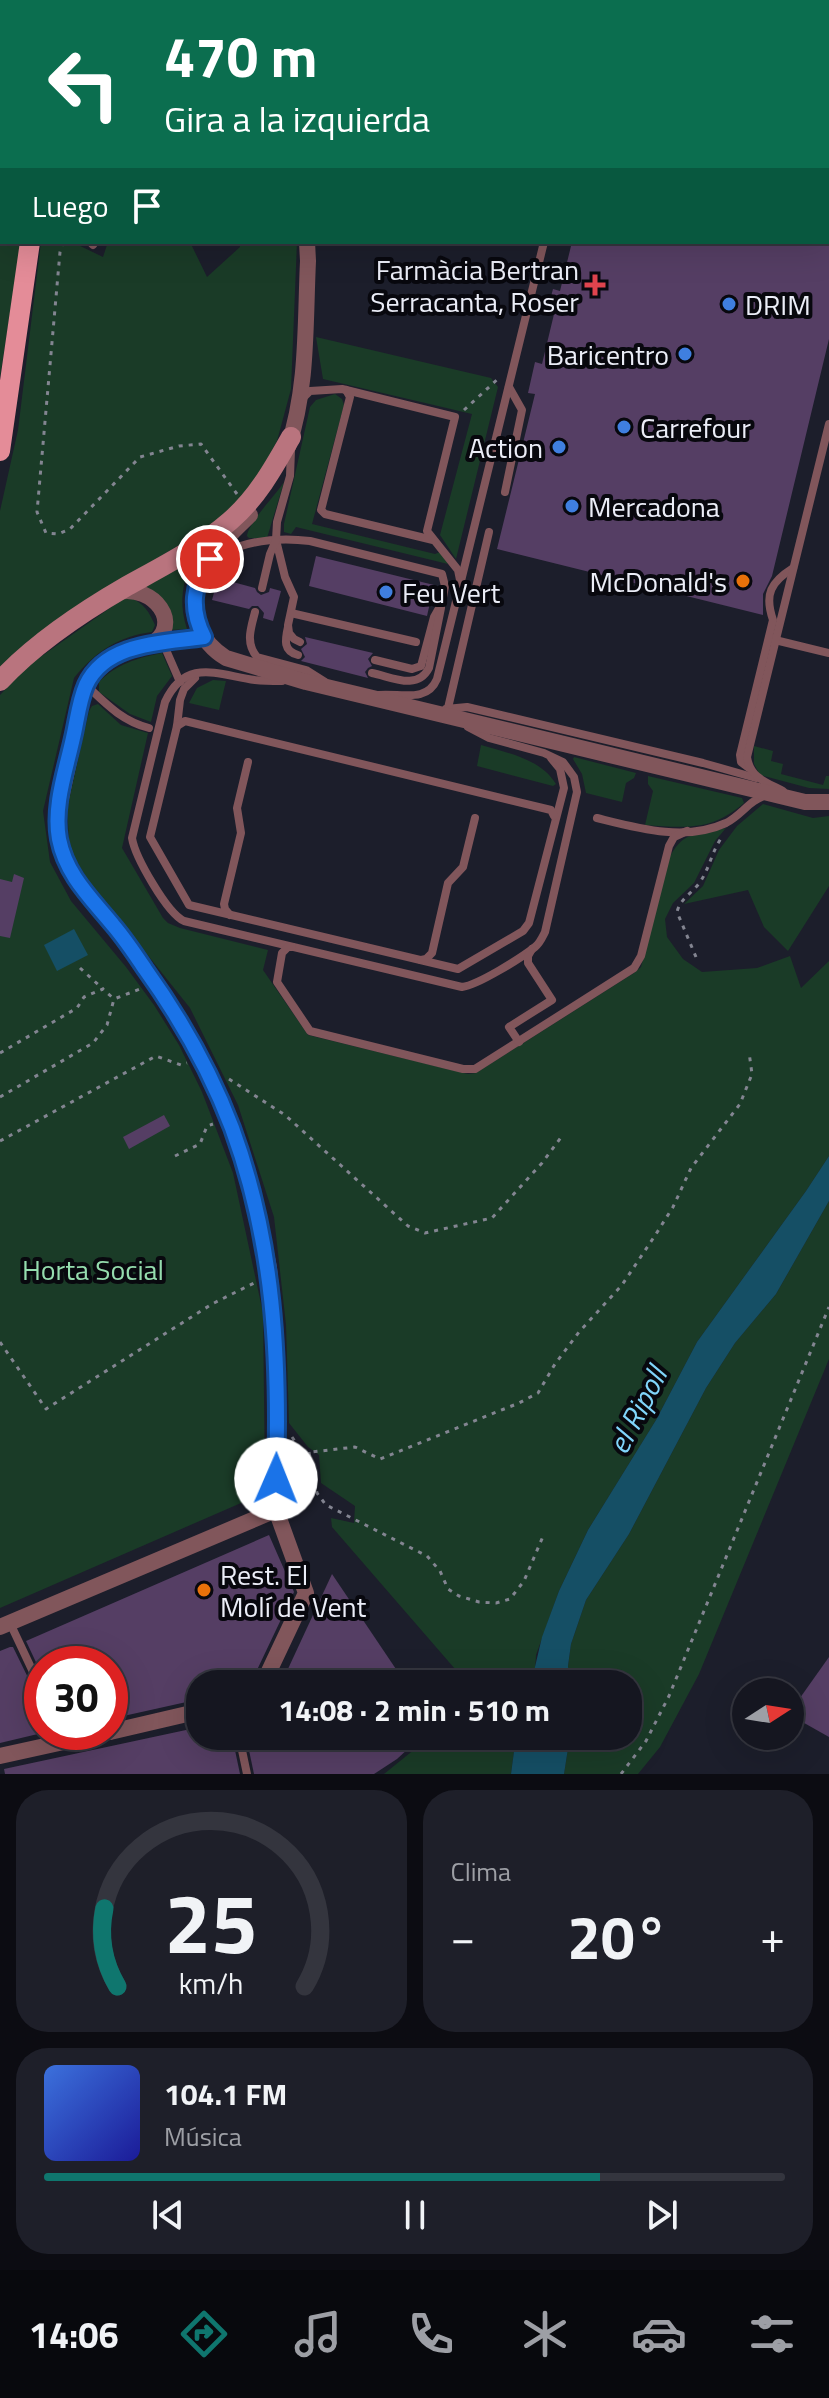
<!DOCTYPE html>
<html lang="es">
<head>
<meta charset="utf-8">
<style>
	body { margin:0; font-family:"Titillium Web",sans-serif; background:#1e1f29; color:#f1f3f6; height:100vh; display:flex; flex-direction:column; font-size:30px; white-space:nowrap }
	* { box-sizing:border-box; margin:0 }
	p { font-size:26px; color:#9d9fa5 }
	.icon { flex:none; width:44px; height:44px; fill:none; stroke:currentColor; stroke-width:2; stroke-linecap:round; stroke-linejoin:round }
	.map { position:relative; height:1774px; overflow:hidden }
	.sheet { display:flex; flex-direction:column; gap:16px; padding:16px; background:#0c0c12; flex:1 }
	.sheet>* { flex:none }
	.guide { position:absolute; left:0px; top:0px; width:830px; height:244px; box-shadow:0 8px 32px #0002,0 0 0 2px #34353e; background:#0b6e4f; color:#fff; overflow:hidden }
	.needle { width:52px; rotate:78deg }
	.tools { position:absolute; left:732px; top:1678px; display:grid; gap:16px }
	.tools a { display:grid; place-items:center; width:72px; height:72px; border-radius:50%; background:#151620; box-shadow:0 8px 32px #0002,0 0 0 2px #34353e; font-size:40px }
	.speed { position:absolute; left:24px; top:1646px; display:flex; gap:16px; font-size:40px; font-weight:700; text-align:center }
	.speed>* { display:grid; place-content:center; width:104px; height:104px; border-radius:50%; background:#151620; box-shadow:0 8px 32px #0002,0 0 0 2px #34353e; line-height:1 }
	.speed .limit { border:12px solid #d22; background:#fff; color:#111 }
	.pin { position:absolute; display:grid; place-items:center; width:68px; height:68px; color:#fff; margin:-34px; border:4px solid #fff; border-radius:50%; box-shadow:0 2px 8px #0007 }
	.me { position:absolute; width:88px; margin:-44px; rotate:1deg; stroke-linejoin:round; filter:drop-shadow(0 0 6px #0008) }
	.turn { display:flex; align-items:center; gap:28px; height:168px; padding:0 32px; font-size:36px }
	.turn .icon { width:104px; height:104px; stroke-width:2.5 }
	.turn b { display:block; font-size:56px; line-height:68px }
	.then { display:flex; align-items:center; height:76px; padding:0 32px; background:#0003; gap:16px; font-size:30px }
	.big { font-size:60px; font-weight:700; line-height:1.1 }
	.sheet .widget { flex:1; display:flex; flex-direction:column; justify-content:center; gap:12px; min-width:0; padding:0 28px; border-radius:32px; background:#1e1f29 }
	.sheet .dial { align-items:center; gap:0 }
	.dial svg { height:208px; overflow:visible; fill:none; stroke:#34353e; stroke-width:7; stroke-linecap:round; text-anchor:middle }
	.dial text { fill:#f1f3f6; stroke:none }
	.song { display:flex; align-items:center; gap:24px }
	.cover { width:96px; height:96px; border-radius:12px; background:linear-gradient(135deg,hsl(220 70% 55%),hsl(240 70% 35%)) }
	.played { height:8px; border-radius:4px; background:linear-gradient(90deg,#0f766e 75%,#34353e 75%) }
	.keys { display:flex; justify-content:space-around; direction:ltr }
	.heat { display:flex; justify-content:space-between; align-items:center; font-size:44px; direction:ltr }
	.sheet .tiles { flex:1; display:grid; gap:16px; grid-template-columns:1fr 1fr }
	.widget:last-child { grid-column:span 2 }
	.trip { position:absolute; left:186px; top:1670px; width:456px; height:80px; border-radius:32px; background:#151620; box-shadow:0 8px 32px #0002,0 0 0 2px #34353e; font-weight:700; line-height:80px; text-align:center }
	.tabs { display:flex; height:128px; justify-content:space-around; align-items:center; background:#08090d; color:#9d9fa5 }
	.tabs .icon { width:56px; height:56px }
	.tabs .active { color:#0f766e }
	.tabs b { font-size:36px; color:#f1f3f6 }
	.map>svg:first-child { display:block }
</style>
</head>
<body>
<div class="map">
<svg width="829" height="1774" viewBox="0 0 829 1774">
	<rect width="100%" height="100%" fill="#1c1e2b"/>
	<g fill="#1a3b27">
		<path d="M2 13V242H21L0 378V19Z"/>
		<path d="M41 242H72L103 257 108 242H190L207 277 240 247 239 242H297L291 389 277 441 257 479 226 514 191 538 89 599 28 641 0 668V511L18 430Z"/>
		<path d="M316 337 491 378 498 387 456 559 440 535 472 414 323 379Z"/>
		<path d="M335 394 342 399 344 405 312 524 435 554 440 552 448 564 296 527 291 534 284 532V524L310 407 316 400Z"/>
		<path d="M284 482 267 538H249L247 536C248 523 275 496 284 482Z"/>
		<path d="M183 565 189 568C181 590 180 607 187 629L170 630 154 592 140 585Z"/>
		<path d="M127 596C143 603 148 609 155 625L152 632C119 636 95 652 74 678L43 811 50 862 71 901 126 967 154 1005 179 1045 202 1092 233 1173 263 1313 265 1479 257 1496 0 1608V695L29 665Z"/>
		<path d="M162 653 172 676 157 696 151 722 130 714 99 692V682C117 664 137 658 162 653Z"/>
		<path d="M213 680 226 681 219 710 189 703 197 688Z"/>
		<path d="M98 704 121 725 148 733 122 848 163 918 168 923 180 928 268 950 263 970 308 1035 468 1074 476 1073 634 973 641 967 667 862C683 829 695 836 726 828L715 841 694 883 673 903 665 919 667 937 683 959 702 972 757 968 790 956 801 988 829 961V1156L806 1191 697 1342 656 1420 588 1530 559 1591 536 1655 535 1670 531 1684H468L332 1527 331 1518 354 1523 355 1506 321 1483 319 1455 308 1447 289 1423 286 1325 274 1217 238 1105 190 1008 90 883 72 854 69 839 67 809 89 711 92 706Z"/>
		<path d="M481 745C508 753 541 759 556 784L553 786 477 766Z"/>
		<path d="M754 746 773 751 771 761 783 764 781 774 823 785 826 776H829V789L809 788 760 775 754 764Z"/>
		<path d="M574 757 636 773 634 778 626 783 622 802 586 793 582 774 573 759Z"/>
		<path d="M648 776 742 798 744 803C712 831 686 828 645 825L653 791 648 784Z"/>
		<path d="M763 804 813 818 829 816V886L788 951 764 927 748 890 684 904 703 886 719 850 737 826Z"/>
		<path d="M829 1201V1359L699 1674 660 1747 638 1774H564L570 1736H628V1684H570L568 1666 571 1644 586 1600 629 1534 706 1388 735 1343 776 1294Z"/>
		<path d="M431 1736H516L511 1774H384Z"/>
	</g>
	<g fill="#154f65">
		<path d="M74 929 88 955 57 971 44 945Z"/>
		<path d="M829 1156V1201L776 1294 735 1343 706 1388 629 1534 586 1600 571 1644 568 1666 570 1684H531L542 1637 559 1591 588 1530 656 1420 697 1342 806 1191Z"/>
		<path d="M516 1736H570L564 1774H511Z"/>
	</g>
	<g fill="#553e64">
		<path d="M572 242H829V339L772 576 763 594V615L497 549 535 394 528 393 535 362 542 364 555 310 548 308 553 289 560 291Z"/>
		<path d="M316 556 434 585 427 616 309 586Z"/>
		<path d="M218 578 255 588 257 592 261 595 269 592 270 588 281 591 273 621 263 618 264 613 258 606H252L249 609 212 600Z"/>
		<path d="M305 637 373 653 368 659 372 666 368 668 365 672 368 678 301 661 305 657 301 649 307 644Z"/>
		<path d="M14 874 24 878 10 938 0 936V879L12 882Z"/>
		<path d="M164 1115 170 1126 129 1149 123 1137Z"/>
		<path d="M269 1535 294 1592 257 1670 243 1684H200V1699L110 1719V1664H42V1675L26 1641Z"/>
		<path d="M332 1574 406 1684H281Z"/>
		<path d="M10 1647H13L36 1694 42 1698V1733L0 1743V1651Z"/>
		<path d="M829 1657V1737L790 1715V1712Z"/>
		<path d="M200 1727V1736H232L240 1774H5L4 1769Z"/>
		<path d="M246 1736H422L397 1759 374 1774H254Z"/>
	</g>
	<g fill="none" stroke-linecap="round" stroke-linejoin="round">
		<g stroke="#838591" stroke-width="3" stroke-dasharray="4 6" stroke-linecap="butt">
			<path d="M63 242 60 252 37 512 46 533 58 534 70 529 140 457 179 446 201 444 237 494"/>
			<path d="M464 410 500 377"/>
			<path d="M696 957 677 912C680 900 689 895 697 886 709 872 711 852 722 837"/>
			<path d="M80 968 103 989"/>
			<path d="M0 1053 77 1008 84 997 103 989 114 999"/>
			<path d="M229 1079 285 1115 408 1226 425 1233 492 1218 542 1163 562 1136"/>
			<path d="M0 1097 93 1043 107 1025 114 999 140 989"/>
			<path d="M0 1141 156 1056 181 1065 187 1063"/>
			<path d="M175 1156 200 1144 207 1126 213 1124"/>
			<path d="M0 1342 46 1409 212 1304 256 1282"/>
			<path d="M292 1437 303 1453 355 1447 380 1459 519 1403 538 1393 555 1364 579 1332 622 1285 656 1234 673 1207 691 1168 740 1104 752 1074 749 1052"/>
			<path d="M309 1452 317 1493 326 1505 427 1556 440 1571 448 1589 459 1596 479 1602 496 1603 510 1599 524 1581 544 1534"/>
			<path d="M621 1774 646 1741 669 1696 829 1307"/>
		</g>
		<g stroke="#81565b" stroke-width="8">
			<path d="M783 0 792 2"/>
			<path d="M191 2 193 0"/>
			<path d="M601 2V0"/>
			<path d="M828 10H829"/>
			<path d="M90 242 93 245"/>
			<path d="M346 390 350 397 321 510 325 514 433 540"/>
			<path d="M302 399 310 391 342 389 455 417 427 531 458 570 460 580"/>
			<path d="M291 450 290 476 277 522 276 540 285 577 294 597 288 625 289 633 294 639 300 642"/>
			<path d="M505 492 522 410 509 387"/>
			<path d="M218 555C246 541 279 537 310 541L442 574 445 586 442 603 434 617 421 666 412 669 375 660"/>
			<path d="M262 588 270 554 276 540"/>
			<path d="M255 612C251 628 245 643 257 657L306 670 325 682"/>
			<path d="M291 613 416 642"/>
			<path d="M288 627C285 640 283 651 298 655"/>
			<path d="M775 640 829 653"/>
			<path d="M163 643 180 682"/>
			<path d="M372 673C392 677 417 691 429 668L441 608"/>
			<path d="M195 678 184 689 180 700 177 726 150 837 189 905 458 969 523 931 529 923 564 788 560 769 551 758"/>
			<path d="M282 681C273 681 264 681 255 680 218 675 186 657 165 702L132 838C135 857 167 913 184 921L462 987C478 985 521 958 535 947 540 943 542 938 545 932L577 792 574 777 563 762 544 753 489 738 468 727"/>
			<path d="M87 686C106 704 122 721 149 728"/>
			<path d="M379 695C401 693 427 703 437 679L544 242"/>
			<path d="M446 709 467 707 703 763 756 778"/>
			<path d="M448 717V708L489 532"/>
			<path d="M177 726 185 721 551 810 554 816"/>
			<path d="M749 768 741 762 740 755 773 620C764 594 771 582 793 568"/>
			<path d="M783 791C766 782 750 778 747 757L829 424"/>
			<path d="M597 818C637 828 685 842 726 823 742 815 749 800 767 795"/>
			<path d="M230 915 225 909 224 904 241 833 237 808 248 762"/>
			<path d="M292 947H288L282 953 277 982 310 1031 463 1069H475L634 968 641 956 669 846 674 837 687 831"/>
			<path d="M421 960 426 959 432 953 448 883 463 867 475 818"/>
			<path d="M519 1042 509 1027 552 1000 528 963V956L532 949"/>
			<path d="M10 1623 42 1691"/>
			<path d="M239 1736 247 1774"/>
		</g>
		<g stroke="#81565b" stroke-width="16">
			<path d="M332 0V2"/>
			<path d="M318 2 319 0"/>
			<path d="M489 2 491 0"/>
			<path d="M534 2 536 0"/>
			<path d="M288 447C308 388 305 323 308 261L307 242"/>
			<path d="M250 515C221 543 180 581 198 626 204 640 213 650 226 658L306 682 776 795 805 802H829"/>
			<path d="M118 592C154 584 184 625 151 644"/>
			<path d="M204 637 135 648 110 659 92 676 83 696 57 817 59 837 71 872 80 887 115 927 175 1013 205 1064 233 1131 257 1208 269 1268 274 1321 278 1418 276 1510 306 1593 263 1684"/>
			<path d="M0 1627 276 1510"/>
			<path d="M110 1732 200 1711"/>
			<path d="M0 1756 109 1732"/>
		</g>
		<path stroke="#b9747e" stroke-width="20" d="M0 681C35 643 82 612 127 586 163 566 199 548 230 521 257 498 274 467 291 437"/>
		<g stroke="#e48c98" stroke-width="20">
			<path d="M133 2 134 0"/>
			<path d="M0 128 2 126"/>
			<path d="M0 451 30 242"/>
		</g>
		<path stroke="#f2b1b9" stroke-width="24" d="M114 2 116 0"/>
	</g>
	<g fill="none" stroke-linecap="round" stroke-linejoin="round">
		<defs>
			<path id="route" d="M210 559C192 585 190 609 204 637 164 643 106 642 86 685 79 701 77 721 73 738 66 770 53 806 59 839 66 875 91 898 113 925 125 939 135 954 145 969 181 1019 210 1070 232 1128 274 1242 280 1358 276 1479"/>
		</defs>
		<use href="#route" stroke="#114b97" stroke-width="20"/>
		<use href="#route" stroke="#1a73e8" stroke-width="14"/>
	</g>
	<path fill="#e0444e" stroke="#08080e" stroke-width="3" d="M591 273h8v8h8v8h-8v8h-8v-8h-8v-8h8z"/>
	<g fill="#3f7fe0" stroke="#08080e" stroke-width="3">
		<circle cx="729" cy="304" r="8"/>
		<circle cx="685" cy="354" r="8"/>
		<circle cx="624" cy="427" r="8"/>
		<circle cx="559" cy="447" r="8"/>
		<circle cx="572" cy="506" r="8"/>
		<circle cx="386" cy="592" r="8"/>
	</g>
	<g fill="#e8710a" stroke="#08080e" stroke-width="3">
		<circle cx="743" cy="581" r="8"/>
		<circle cx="204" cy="1590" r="8"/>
	</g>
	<g text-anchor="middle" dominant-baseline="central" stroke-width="8" stroke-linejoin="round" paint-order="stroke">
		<g font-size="28" fill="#ebedf7" stroke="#08080e" text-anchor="start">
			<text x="579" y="269" text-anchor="end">Farmàcia Bertran<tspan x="579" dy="32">Serracanta, Roser</tspan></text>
			<text x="745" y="304">DRIM</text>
			<text x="669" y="354" text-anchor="end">Baricentro</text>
			<text x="640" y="427">Carrefour</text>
			<text x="543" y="447" text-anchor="end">Action</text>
			<text x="588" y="506">Mercadona</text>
			<text x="727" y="581" text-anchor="end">McDonald's</text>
			<text x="402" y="592">Feu Vert</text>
			<text x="220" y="1574">Rest. El<tspan x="220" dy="32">Molí de Vent</tspan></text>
		</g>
		<g font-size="28" fill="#95ddae" stroke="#08080e">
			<text x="93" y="1269">Horta Social</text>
		</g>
		<g font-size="30" font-style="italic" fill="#80d5fb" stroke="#08080e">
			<text transform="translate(637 1410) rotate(-63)">el Ripoll</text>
		</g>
	</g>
</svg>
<div class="tools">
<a><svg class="needle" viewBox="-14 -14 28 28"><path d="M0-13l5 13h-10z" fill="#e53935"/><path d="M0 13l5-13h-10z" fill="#9d9fa5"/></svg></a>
</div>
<div class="speed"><div class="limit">30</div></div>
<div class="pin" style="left:210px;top:559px;background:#d93025"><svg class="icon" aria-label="arrive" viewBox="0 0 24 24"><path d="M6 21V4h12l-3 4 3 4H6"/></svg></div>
<svg class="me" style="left:276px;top:1479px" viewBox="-20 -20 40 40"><circle r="19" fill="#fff"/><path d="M0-13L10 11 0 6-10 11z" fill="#1a73e8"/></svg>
<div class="trip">14:08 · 2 min · 510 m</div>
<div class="guide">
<div class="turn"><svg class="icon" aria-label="left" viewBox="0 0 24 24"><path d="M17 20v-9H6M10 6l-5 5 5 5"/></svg><div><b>470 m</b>Gira a la izquierda</div></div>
<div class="then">Luego<svg class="icon" aria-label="arrive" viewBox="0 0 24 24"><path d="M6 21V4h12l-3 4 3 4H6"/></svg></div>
</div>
</div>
<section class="sheet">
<div class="tiles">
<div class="widget dial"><svg viewBox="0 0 100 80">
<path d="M14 69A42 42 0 1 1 86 69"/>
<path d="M14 69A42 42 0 0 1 9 39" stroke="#0f766e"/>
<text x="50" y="56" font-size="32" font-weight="700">25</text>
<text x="50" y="72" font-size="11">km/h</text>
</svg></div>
<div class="widget"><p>Clima</p>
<div class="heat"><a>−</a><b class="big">20°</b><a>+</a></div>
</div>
<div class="widget">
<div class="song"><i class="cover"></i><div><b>104.1 FM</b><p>Música</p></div></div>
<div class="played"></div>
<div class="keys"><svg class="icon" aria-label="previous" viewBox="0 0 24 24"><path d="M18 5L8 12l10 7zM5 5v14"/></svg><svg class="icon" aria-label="pause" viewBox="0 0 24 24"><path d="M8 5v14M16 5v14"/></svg><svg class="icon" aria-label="next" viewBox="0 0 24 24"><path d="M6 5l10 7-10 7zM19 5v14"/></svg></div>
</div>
</div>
</section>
<nav class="tabs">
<b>14:06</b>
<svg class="icon active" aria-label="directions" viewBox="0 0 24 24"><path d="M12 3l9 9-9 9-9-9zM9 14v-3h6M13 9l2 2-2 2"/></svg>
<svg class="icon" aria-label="music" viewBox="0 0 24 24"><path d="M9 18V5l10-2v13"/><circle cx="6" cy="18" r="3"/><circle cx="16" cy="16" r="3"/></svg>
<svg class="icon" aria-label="phone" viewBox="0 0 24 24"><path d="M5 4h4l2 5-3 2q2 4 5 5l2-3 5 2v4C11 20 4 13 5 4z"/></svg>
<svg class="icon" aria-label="climate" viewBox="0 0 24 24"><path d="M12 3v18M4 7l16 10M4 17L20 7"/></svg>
<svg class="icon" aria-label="car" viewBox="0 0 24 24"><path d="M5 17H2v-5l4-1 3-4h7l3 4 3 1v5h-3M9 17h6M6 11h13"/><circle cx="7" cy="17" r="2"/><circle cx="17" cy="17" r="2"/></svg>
<svg class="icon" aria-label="filters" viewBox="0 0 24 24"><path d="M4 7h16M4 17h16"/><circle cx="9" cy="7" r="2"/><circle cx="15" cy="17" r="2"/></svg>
</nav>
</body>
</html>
